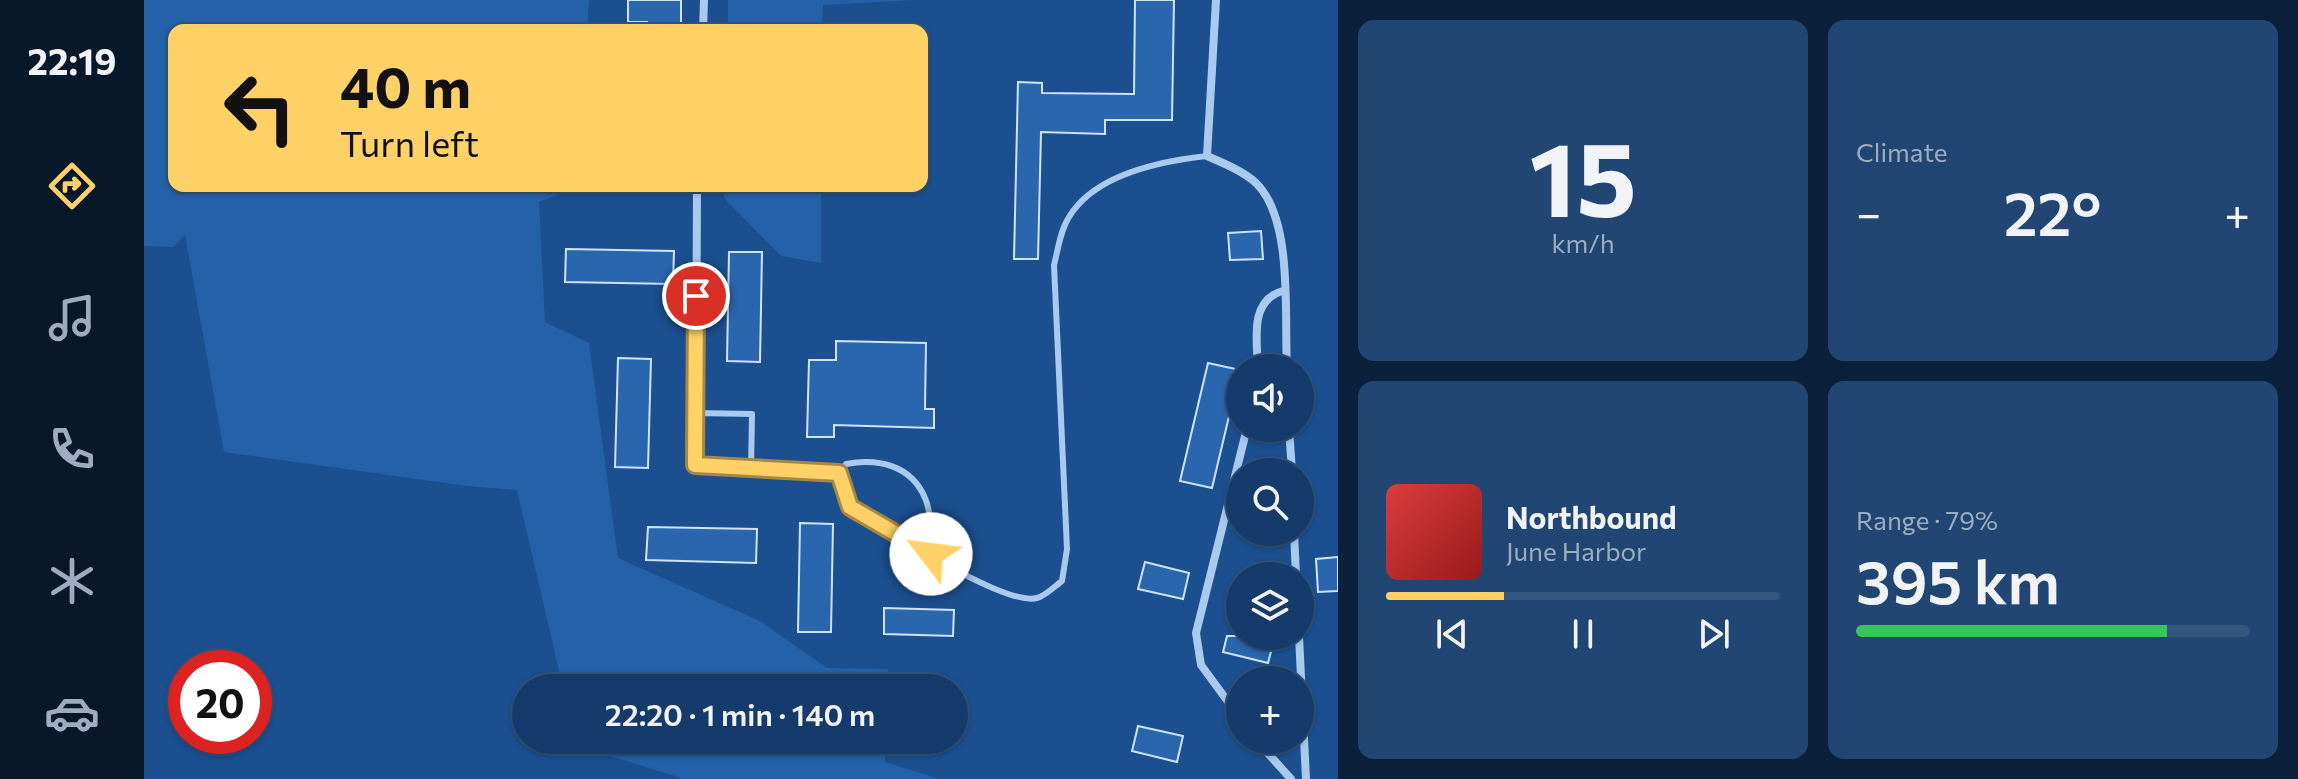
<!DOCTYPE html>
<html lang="en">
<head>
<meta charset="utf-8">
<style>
	body { margin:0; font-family:Commissioner,sans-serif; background:#214673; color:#f1f3f6; height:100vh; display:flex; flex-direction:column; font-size:30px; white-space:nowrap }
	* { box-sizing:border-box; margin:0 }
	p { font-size:26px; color:#9dadc1 }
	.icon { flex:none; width:44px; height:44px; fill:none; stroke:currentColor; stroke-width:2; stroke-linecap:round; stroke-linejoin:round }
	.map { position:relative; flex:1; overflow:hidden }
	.sheet { display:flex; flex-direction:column; gap:20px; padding:20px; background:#0b203b; width:960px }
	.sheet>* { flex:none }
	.banner { position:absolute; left:24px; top:24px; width:760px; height:168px; border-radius:16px; box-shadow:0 2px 6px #0004,0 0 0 2px #33557e; background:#ffd166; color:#111; overflow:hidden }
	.fabs { position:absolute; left:1082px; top:354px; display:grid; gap:16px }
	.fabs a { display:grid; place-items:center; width:88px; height:88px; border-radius:50%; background:#143b6b; box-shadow:0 2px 6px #0004,0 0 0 2px #33557e; font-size:40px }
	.speed { position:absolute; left:24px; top:650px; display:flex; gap:16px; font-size:40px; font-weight:700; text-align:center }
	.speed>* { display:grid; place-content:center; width:104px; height:104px; border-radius:50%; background:#143b6b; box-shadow:0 2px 6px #0004,0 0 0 2px #33557e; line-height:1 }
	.speed .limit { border:12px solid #d22; background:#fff; color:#111 }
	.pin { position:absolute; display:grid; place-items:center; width:68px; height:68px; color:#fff; margin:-34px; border:4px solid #fff; border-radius:50%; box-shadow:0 2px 8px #0007 }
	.me { position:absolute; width:88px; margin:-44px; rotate:300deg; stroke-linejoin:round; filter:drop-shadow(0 0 6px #0008) }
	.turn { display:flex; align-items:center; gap:28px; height:168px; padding:0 40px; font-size:36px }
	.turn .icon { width:104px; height:104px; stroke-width:2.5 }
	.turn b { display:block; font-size:56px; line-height:68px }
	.big { font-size:60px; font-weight:600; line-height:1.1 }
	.sheet .tile { flex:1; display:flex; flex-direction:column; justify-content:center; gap:12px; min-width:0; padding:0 28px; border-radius:16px; background:#214673 }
	.sheet .dial { align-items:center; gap:0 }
	.dial b { font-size:104px; line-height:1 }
	.song { display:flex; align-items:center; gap:24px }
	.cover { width:96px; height:96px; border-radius:12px; background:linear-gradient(135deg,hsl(0 70% 55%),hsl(0 70% 35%)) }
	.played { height:8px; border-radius:4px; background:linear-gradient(90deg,#ffd166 30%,#33557e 30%) }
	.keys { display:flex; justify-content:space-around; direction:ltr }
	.heat { display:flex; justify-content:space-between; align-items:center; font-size:44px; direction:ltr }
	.charge { height:12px; border-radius:6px; background:linear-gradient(90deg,#34c759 79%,#33557e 0) }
	.sheet .tiles { flex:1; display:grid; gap:20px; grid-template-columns:repeat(2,1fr) }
	.trip { position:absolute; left:368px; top:674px; width:456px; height:80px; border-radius:40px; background:#143b6b; box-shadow:0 2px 6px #0004,0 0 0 2px #33557e; font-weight:600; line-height:80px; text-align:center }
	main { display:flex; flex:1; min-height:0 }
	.tab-bar { display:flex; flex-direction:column; width:144px; justify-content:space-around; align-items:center; background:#08182b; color:#9dadc1 }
	.tab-bar .icon { width:56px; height:56px }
	.tab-bar .selected { color:#ffd166 }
	.tab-bar b { font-size:36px; color:#f1f3f6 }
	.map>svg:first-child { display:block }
</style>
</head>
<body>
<main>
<nav class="tab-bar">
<b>22:19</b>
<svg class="icon selected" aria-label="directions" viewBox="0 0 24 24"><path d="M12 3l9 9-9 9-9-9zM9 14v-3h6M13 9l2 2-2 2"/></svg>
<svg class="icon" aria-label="music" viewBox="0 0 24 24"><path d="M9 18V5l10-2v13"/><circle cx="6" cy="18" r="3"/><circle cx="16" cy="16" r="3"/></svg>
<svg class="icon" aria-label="phone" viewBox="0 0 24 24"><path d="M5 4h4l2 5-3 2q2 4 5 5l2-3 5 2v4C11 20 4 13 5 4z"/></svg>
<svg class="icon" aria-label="climate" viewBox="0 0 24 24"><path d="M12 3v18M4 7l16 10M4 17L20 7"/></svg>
<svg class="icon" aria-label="car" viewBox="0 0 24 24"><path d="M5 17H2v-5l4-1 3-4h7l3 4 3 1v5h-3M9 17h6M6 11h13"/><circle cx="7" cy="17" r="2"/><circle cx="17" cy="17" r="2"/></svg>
</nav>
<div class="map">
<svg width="1194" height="779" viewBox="0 0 1194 779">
	<rect width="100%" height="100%" fill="#1b4f8f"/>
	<g fill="#2461a8">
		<path d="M0 0H445L443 30H30V186H436L395 202 401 322 445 343 474 558 616 621 683 668 744 669V688H419L373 490 323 486 80 452 41 235 29 247 0 246Z"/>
		<path d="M584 0H769L679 5 678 30H584Z"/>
		<path d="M580 186H677V263L637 256 580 198Z"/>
		<path d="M431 740H742L741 762 796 779H540L432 745Z"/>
	</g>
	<g fill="#2a66ad" stroke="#cfe3fa" stroke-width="2">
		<path d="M484 0H537V30H503V22H484Z"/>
		<path d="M991 0H1030L1028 120H961V134L897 132 894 259H870L874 82 898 83V93L990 94Z"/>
		<path d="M1117 231 1119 259 1086 260 1084 233Z"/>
		<path d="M422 249 530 251 529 284 421 282Z"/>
		<path d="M585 252H618L616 362 583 361Z"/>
		<path d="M692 341 782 343 781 409H790V428L690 425V437H663L665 360H692Z"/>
		<path d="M474 358 507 359 504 468 471 467Z"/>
		<path d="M1064 363 1096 370 1068 488 1036 481Z"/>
		<path d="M656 523 689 524 687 632H654Z"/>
		<path d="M504 527 613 529 612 563 502 560Z"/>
		<path d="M1194 557V591L1174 592 1172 559Z"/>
		<path d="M1001 562 1045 573 1039 599 994 589Z"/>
		<path d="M740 608 810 610 809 636 740 634Z"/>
		<path d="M1083 636H1131L1124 663 1079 652Z"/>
		<path d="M994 726 1039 736 1033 762 988 751Z"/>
	</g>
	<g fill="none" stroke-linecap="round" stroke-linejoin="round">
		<g stroke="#a9c9ee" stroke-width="6">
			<path d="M607 469 608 414 552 413 551 465 695 473"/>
			<path d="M787 554C786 538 788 513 781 498 767 465 734 458 702 464L695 473 706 507C740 527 860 607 893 598 901 596 911 586 918 581L923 549 910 265C914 250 916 231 925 217 951 174 1017 161 1063 156"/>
		</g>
		<g stroke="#a9c9ee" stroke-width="8">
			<path d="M1072 0 1063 156C1079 163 1099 171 1112 183 1150 220 1140 317 1143 368"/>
			<path d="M559 30 560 0"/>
			<path d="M1114 368C1113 340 1105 300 1139 291"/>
			<path d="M552 413 553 186"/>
			<path d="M1145 428 1148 472"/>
			<path d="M1150 532 1152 576"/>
			<path d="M1155 636 1162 779"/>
			<path d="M1096 718 1057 665 1052 633 1103 428"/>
			<path d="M1112 740 1147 779"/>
		</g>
	</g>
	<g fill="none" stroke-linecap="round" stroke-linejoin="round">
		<defs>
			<path id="route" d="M552 296 551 465 695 473 706 507 787 554"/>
		</defs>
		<use href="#route" stroke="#a68842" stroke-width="20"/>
		<use href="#route" stroke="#ffd166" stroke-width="14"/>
	</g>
</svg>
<div class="fabs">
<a><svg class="icon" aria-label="sound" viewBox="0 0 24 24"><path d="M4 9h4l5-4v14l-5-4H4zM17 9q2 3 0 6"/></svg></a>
<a><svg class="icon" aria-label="search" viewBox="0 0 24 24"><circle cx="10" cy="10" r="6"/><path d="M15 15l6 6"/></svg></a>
<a><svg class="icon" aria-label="layers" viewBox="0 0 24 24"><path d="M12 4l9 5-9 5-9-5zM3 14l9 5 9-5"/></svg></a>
<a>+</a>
</div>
<div class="speed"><div class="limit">20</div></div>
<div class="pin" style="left:552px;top:296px;background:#d93025"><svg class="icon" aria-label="arrive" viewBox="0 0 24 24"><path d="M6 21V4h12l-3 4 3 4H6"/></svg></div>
<svg class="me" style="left:787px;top:554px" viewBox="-20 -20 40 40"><circle r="19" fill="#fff"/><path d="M0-13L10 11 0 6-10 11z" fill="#ffd166"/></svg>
<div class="trip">22:20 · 1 min · 140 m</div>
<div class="banner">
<div class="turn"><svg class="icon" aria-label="left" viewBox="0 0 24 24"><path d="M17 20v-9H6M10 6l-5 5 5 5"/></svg><div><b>40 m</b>Turn left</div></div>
</div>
</div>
<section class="sheet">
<div class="tiles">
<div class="tile dial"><b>15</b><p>km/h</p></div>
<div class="tile"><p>Climate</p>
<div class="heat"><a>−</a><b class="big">22°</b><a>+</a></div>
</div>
<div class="tile">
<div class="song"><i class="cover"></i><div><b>Northbound</b><p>June Harbor</p></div></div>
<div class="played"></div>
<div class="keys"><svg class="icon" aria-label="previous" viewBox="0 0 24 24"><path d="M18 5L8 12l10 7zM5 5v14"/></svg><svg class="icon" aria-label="pause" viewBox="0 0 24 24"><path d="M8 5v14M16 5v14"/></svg><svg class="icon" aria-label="next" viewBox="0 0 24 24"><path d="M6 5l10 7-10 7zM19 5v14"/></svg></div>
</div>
<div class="tile"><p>Range · 79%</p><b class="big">395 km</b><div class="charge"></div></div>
</div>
</section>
</main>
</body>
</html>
